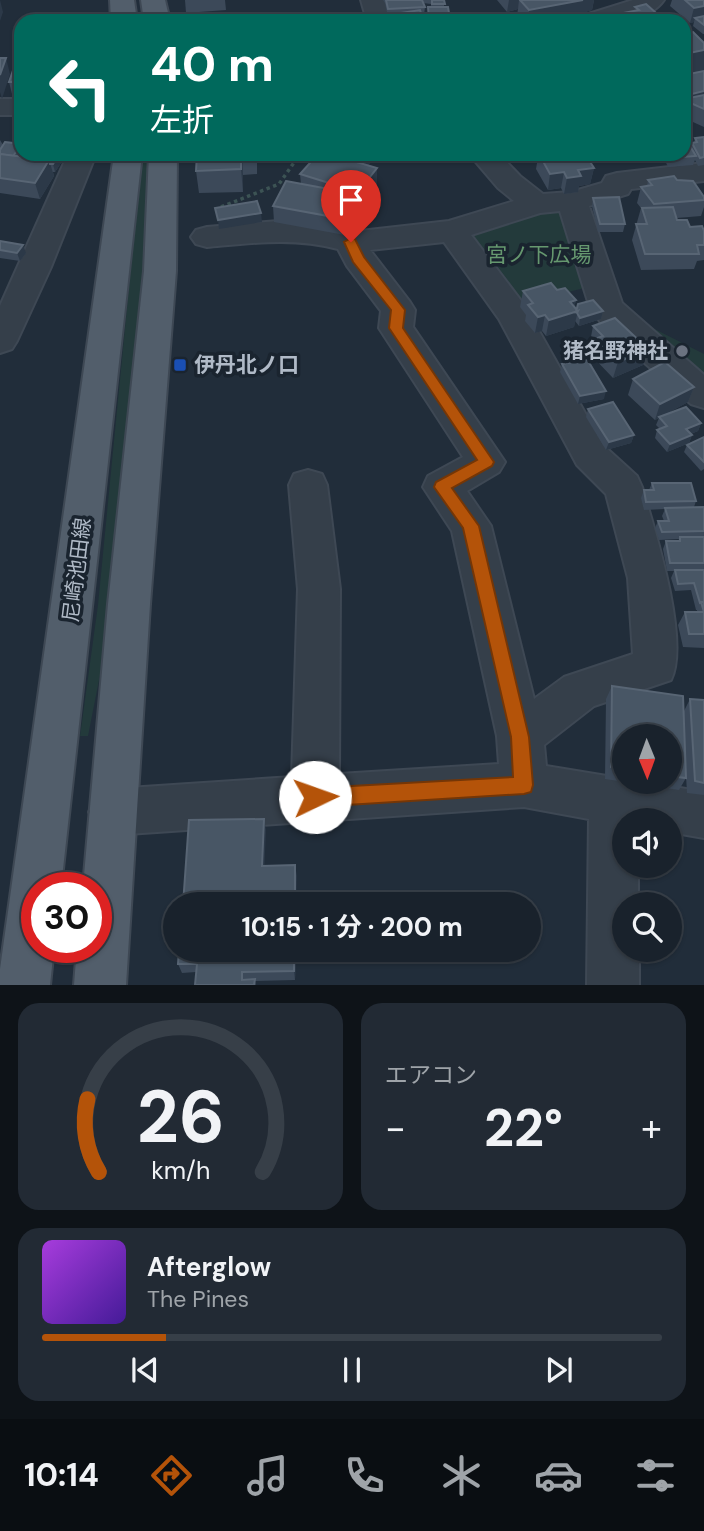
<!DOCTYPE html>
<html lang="ja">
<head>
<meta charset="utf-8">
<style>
	body { margin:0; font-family:"DM Sans","Noto Sans JP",sans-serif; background:#222a34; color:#f1f3f6; height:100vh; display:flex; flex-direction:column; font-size:26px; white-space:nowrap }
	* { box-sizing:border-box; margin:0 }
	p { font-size:23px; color:#9fa4a9 }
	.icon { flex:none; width:38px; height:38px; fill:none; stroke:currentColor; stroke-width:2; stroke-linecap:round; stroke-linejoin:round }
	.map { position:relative; height:985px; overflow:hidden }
	.drawer { display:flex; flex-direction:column; gap:18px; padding:18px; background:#0e1318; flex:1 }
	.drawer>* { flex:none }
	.guide { position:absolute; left:14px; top:14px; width:677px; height:147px; border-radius:21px; box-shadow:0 2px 5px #0004,0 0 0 2px #373f48; background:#00695c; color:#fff; overflow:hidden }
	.needle { width:46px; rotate:179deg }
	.tools { position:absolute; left:612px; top:724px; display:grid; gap:14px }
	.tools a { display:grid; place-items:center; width:70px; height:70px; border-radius:50%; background:#19222c; box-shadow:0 2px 5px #0004,0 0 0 2px #373f48; font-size:35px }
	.speed { position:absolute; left:21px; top:872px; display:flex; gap:14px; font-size:35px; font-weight:700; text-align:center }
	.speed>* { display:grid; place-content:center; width:91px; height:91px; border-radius:50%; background:#19222c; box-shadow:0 2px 5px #0004,0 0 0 2px #373f48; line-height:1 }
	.speed .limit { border:10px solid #d22; background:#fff; color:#111 }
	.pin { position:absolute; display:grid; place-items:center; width:60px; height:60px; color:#fff; margin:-72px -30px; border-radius:50% 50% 50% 0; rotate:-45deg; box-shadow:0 0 7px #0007 }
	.pin .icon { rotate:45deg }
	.me { position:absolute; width:77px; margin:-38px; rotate:87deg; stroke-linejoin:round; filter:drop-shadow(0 0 5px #0008) }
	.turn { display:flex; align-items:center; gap:24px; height:147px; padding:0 21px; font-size:32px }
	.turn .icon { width:91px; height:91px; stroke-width:2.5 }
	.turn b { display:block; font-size:49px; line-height:60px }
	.big { font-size:52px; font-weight:700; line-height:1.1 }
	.drawer .widget { flex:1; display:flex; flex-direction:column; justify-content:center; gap:10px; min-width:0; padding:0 24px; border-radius:21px; background:#222a34 }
	.drawer .dial { align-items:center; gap:0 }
	.dial svg { height:182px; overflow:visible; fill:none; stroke:#373f48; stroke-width:7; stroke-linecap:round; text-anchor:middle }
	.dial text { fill:#f1f3f6; stroke:none }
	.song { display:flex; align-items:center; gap:21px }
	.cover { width:84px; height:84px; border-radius:10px; background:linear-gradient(135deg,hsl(280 70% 55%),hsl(260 70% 35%)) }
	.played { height:7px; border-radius:4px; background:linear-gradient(90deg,#b45309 20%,#373f48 20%) }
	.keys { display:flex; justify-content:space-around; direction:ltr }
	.heat { display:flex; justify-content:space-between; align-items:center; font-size:38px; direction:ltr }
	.drawer .tiles { flex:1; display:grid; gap:18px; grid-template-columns:1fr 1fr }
	.widget:last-child { grid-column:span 2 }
	.trip { position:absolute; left:163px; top:892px; width:378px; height:70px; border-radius:35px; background:#19222c; box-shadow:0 2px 5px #0004,0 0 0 2px #373f48; font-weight:700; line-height:70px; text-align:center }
	.dock { display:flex; height:112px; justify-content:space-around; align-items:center; background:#0a0e12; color:#9fa4a9 }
	.dock .icon { width:49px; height:49px }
	.dock .on { color:#b45309 }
	.dock b { font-size:32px; color:#f1f3f6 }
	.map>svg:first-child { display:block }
</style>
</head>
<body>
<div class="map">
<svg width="704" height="985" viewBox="0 0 704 985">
	<rect width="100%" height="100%" fill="#212d3a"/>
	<g fill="#233a3b">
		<path d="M142 154H153V172L114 604 88 736H80L98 605Z"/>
		<path d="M564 207 593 286 518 304 468 240 471 231 531 213Z"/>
		<path d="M619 311 704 354V390Z"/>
	</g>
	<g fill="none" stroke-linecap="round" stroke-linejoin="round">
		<defs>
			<g id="minor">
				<path d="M361 0H385L393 21H367Z"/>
				<path d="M633 0H664C647 25 604 21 578 21L582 16Z"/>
				<rect x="0" y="99" width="21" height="16"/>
				<path d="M68 154H96L51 267 17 341 12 349 0 353V306Z"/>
				<path d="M469 154H499L520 176 543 194 571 192 602 183 606 176 617 173 704 163V181L631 189 628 194 589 206 622 303 704 375V408L691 404 603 326 589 305 560 211 540 213 471 235 525 306 603 445 637 476 642 487C655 531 690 640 671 680L594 706 544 745 546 766 625 779V782H645L704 792V838L670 832V821H625V866H638V905H625V950H639V985H587L589 819 524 807 113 835 96 828 89 812 96 796 113 789 292 777 298 589 289 485 294 474 308 470 322 474 327 485 340 589 339 774 499 764 497 736 452 531 423 487 428 476 463 457 379 328 381 311 347 266 338 249C294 237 252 243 207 247L196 244 191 237 196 230 207 227 290 220 314 222 351 232 449 221 514 201 498 188ZM444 242 499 319 577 465 606 494 628 578 633 654 564 677 534 699 491 526 467 491 499 472 505 462 413 327 415 310 410 302 370 250Z"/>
			</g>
			<g id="major">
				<path d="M110 0H134L137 21H111Z"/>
				<path d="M141 0H165L170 21H144Z"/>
				<path d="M114 154H142L61 887H37V947H54L50 985H0V969Z"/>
				<path d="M149 154H177L176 271 150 604 126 985H74L77 947H96V887H83L108 604 144 271Z"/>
			</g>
		</defs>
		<use href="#minor" stroke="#3e4854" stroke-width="4"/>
		<use href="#major" stroke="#3e4854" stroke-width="4"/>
		<path stroke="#3c5354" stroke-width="3.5" stroke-dasharray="3.5 3.5" stroke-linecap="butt" d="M221 207 279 184 300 154"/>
		<use href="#minor" fill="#353f4a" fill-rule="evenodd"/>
		<use href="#major" fill="#525e6b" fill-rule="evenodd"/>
	</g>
	<g fill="#3c4959" fill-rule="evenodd">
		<path d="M185 0H225L226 10 186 13Z"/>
		<path d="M383 0H444V7H448L450 21H428V7H431V4L423 3 425 7 424 15H421V21H394V17H388L385 3Z"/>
		<path d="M497 0H594L592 10 585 12 584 15 552 21H523L517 15 518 9 507 12Z"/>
		<path d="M672 0H704V34H703L693 26 694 22 690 23 670 6Z"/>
		<path d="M684 34 704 50V127L684 118Z"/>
		<path d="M21 59V98H13L9 82Z"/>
		<path d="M704 137V165L698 166 695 160 693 165 668 167 662 154H684L690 147 692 143H694L695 138Z"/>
		<path d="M0 140 3 145 21 144V154H61L63 160 55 172H53L54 176 40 199 0 193Z"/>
		<path d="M197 154H257V174L243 175V192L199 193 196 171Z"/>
		<path d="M331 154H380L368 165 377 168V184L361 203V211L350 236 274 222 273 206 301 184 300 174Z"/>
		<path d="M505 154H585L594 168 590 184 579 186 578 192 564 194 561 188 548 190 536 169 538 157 508 160Z"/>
		<path d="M589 154H641L640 155 593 162Z"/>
		<path d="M648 180H677L704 197V207L701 216 677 218V220L690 227 704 231V260L697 261 694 269 641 270 632 240 641 208 637 203 641 187 647 186Z"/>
		<path d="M593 198 625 224 623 232H598L592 206Z"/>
		<path d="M0 241 26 253 20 261 0 258Z"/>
		<path d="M557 290 576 300 574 307 577 310 603 311 601 319 579 326 575 321 574 327 546 336 542 331 535 333 525 321 526 315 520 307 523 291Z"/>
		<path d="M593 326 648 349 643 365 613 378 591 355 593 345 590 342Z"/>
		<path d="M562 364 604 399 578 404 560 372Z"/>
		<path d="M633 379 694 387 688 402 664 415 701 423 698 431 691 434 692 435 689 443 667 452 655 438 657 430 660 429 656 425 659 418 655 420 628 395Z"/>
		<path d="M588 409 634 435 631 443 606 450 586 417Z"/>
		<path d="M704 437V469L701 471 684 452 687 445Z"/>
		<path d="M652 483 696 501 694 507H704V648L683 647 678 625 685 612H697V610H696L691 590 675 591 671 578 674 571H667L663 549 666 541H678L679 539 659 540 655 528 658 521H664L662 516 665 509 644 510 641 498 644 490H649Z"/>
		<path d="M612 686 684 711 690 699 704 700V795L687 793 685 758 686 778 679 790 605 779 606 699ZM625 737H670V782H625Z"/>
		<path d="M296 950 295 980 255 981 256 985 196 972 182 973 178 964Z"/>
	</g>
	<g fill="#2c3948">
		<path d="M0 0 3 12 0 21Z"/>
		<path d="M509 0H519L518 9 507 12Z"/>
		<path d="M583 0H594L592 10 585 12 584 15 552 21H528L529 10Z"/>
		<path d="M704 6V20L695 18 694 22 690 23 694 8Z"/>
		<path d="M684 42 704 50V72L684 80Z"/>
		<path d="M6 58 10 74 2 99 0 92V75Z"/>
		<path d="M704 91V106L684 100V96Z"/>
		<path d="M59 154H61L63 160 55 172 53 164Z"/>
		<path d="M242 154 243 175V192L241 169Z"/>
		<path d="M363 154H380L362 171V155Z"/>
		<path d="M595 154H641L640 155 593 162Z"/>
		<path d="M49 160 54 176 40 199 35 183Z"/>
		<path d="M377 168V184L361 203V211L350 236V220L358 202V192Z"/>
		<path d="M594 168 590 184 579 186 578 192 564 194 567 178 578 170Z"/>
		<path d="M564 172 561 188 548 190 550 174Z"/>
		<path d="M261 213 262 222 219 229 218 220Z"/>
		<path d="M23 245 26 253 20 261 17 253Z"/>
		<path d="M576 300 573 313 578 311 574 327 546 336 549 320 570 302Z"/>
		<path d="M603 311 601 319 579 326 580 318Z"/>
		<path d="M545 315 542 331 535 333 538 317Z"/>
		<path d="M648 349 643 365 613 378 618 362Z"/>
		<path d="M694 387 688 402 655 420 660 404Z"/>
		<path d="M606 391 604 399 578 404 580 396Z"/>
		<path d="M701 423 698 431 683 437 686 429Z"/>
		<path d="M634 435 631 443 606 450 609 442Z"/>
		<path d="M692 435 689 443 667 452 670 444Z"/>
		<path d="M264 819 266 830 264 876 262 866Z"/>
		<path d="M295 865 297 876 296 905H295Z"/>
		<path d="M294 950H296L295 980 294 971Z"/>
	</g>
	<g fill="#485665" stroke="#586574" stroke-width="2">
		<path d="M386 0H422L425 7 388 9Z"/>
		<path d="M432 0H444L445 4H432Z"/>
		<path d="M520 0H583L529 10Z"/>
		<path d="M685 0H704V6L694 8Z"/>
		<path d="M646 4 665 21H582L639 10 635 7Z"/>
		<path d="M428 7H448L450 19H429Z"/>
		<path d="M420 10 422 16 396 18 394 14Z"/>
		<path d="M704 16V25L695 18Z"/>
		<path d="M693 32 704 43V50L684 54V34Z"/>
		<path d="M0 58H6L0 75Z"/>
		<path d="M17 59H21V82H9Z"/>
		<path d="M704 71V91L684 96V75Z"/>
		<path d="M704 95V109L684 100V99Z"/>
		<path d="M704 137V157L700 158 692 143 697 142 695 138Z"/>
		<path d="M684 141H687L696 156 670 158 668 154H684Z"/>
		<path d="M5 142 21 144V153L16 152 13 156 0 154V150Z"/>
		<path d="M0 154 49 160 35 183 0 178Z"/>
		<path d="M30 154H59L53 164H50L49 160 28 158Z"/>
		<path d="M197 154H241V169L196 171Z"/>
		<path d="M318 154H329L377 168 358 192 300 174Z"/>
		<path d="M539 154H585L594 168 578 170 581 176 567 178 564 172 550 174Z"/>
		<path d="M674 176 677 180 693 181 704 197V200L654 204 641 187 652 185 648 180Z"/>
		<path d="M286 181 361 195 350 220 273 206Z"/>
		<path d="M619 197 625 224H600L593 198Z"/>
		<path d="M257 201 261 213 218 220 215 208Z"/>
		<path d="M673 207 677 220H687L690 227 702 226 704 231V245H697L699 254H645L636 224H647L642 208Z"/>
		<path d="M0 241 23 245 17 253 0 250Z"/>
		<path d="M551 283 557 290 565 288 576 300 570 302 578 311 549 320 545 315 538 317 528 305 533 303 523 291Z"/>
		<path d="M593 300 603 311 580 318 577 313 578 311 576 312 578 304Z"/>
		<path d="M615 318 648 349 618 362 595 339 603 336 593 326Z"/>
		<path d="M587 359 606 391 580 396 562 364Z"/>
		<path d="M665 362 694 387 660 404 633 379Z"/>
		<path d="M613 402 634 435 609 442 588 409Z"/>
		<path d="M686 407 701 423 686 429 692 435 670 444 657 430 667 426 659 417Z"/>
		<path d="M704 437V462L687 445Z"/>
		<path d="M652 483H691L696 501 646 502 644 490H654Z"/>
		<path d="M704 507V531L662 532 658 521H669L665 508Z"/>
		<path d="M680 537H704V563H670L666 541H680Z"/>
		<path d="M675 570H704V602L700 603 694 583 678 584Z"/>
		<path d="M701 602H704V634H689L685 612H704Z"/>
		<path d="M612 686 683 696 686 778 670 776V737H625V769L611 767Z"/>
		<path d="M690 699 704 700V783L695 781Z"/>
		<path d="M264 819 262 866 295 865V905H183L189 820Z"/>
		<path d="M179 950H294V971L242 972V980L255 979 254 985H195L197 964H178Z"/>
	</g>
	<path fill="#b45309" stroke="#753606" stroke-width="2" d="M351 238 355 239 364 257 405 310 403 328 494 462 492 466 452 488 479 526 529 737 533 785 531 792 524 794 315 807 308 804 305 797 308 791 315 788 513 777 511 737 463 528 434 487 436 482 477 460 389 328 391 310 353 262 344 242Z"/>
	<circle fill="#6b7280" stroke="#1a242f" stroke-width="2.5" cx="682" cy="351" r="7"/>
	<rect fill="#1a4fb4" stroke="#1a242f" stroke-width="2.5" x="173" y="358" width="14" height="14" rx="3.5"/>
	<g text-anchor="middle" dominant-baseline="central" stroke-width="7" stroke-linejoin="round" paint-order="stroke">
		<g font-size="21" fill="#66986f" stroke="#1a242f">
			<text x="539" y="255">宮ノ下広場</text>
		</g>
		<g font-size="21" font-weight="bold" fill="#b0bac7" stroke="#1a242f" text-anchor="end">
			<text x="668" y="351">猪名野神社</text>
			<text x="194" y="365" text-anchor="start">伊丹北ノ口</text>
		</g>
		<g font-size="21" fill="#b0bac7" stroke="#1a242f">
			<text transform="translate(77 570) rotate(-83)">尼崎池田線</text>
		</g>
	</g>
</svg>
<div class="tools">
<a><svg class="needle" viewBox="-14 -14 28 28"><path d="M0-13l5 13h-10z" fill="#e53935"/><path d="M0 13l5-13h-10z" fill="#9fa4a9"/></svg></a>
<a><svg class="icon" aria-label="sound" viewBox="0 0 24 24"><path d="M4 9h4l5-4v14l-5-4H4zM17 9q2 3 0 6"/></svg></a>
<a><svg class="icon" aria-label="search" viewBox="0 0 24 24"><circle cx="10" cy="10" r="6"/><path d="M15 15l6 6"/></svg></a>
</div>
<div class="speed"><div class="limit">30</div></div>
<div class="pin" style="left:351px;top:242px;background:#d93025"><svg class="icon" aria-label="arrive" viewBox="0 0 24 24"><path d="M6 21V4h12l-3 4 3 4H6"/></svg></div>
<svg class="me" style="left:315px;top:797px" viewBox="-20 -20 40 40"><circle r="19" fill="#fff"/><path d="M0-13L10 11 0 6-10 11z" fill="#b45309"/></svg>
<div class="trip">10:15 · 1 分 · 200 m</div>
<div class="guide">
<div class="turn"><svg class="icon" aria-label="left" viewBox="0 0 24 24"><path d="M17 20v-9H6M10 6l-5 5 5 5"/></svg><div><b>40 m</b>左折</div></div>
</div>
</div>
<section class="drawer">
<div class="tiles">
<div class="widget dial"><svg viewBox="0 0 100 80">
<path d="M14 69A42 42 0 1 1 86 69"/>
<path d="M14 69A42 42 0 0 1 9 37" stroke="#b45309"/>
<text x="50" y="56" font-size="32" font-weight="700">26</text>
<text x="50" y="72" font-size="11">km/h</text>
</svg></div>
<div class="widget"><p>エアコン</p>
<div class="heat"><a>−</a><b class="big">22°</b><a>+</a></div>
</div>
<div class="widget">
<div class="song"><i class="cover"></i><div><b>Afterglow</b><p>The Pines</p></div></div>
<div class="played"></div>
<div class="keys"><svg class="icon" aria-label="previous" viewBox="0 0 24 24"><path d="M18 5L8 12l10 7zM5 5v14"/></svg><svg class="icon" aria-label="pause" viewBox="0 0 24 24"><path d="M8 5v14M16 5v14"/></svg><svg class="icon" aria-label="next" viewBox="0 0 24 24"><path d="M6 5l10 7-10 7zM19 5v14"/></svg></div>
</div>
</div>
</section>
<nav class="dock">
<b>10:14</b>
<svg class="icon on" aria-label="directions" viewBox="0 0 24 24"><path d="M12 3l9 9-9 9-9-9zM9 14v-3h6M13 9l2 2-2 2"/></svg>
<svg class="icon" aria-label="music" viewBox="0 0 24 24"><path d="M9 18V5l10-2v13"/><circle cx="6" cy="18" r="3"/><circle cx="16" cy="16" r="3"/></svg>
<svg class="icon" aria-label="phone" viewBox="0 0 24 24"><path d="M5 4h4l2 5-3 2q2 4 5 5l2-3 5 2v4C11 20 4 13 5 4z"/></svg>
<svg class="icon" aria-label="climate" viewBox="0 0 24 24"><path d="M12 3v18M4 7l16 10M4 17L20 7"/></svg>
<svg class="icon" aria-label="car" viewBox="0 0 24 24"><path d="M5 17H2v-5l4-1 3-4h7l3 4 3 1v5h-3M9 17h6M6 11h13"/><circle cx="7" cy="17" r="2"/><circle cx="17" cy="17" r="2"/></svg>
<svg class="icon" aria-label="filters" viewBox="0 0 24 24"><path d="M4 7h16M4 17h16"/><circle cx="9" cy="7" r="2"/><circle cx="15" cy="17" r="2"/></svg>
</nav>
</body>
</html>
